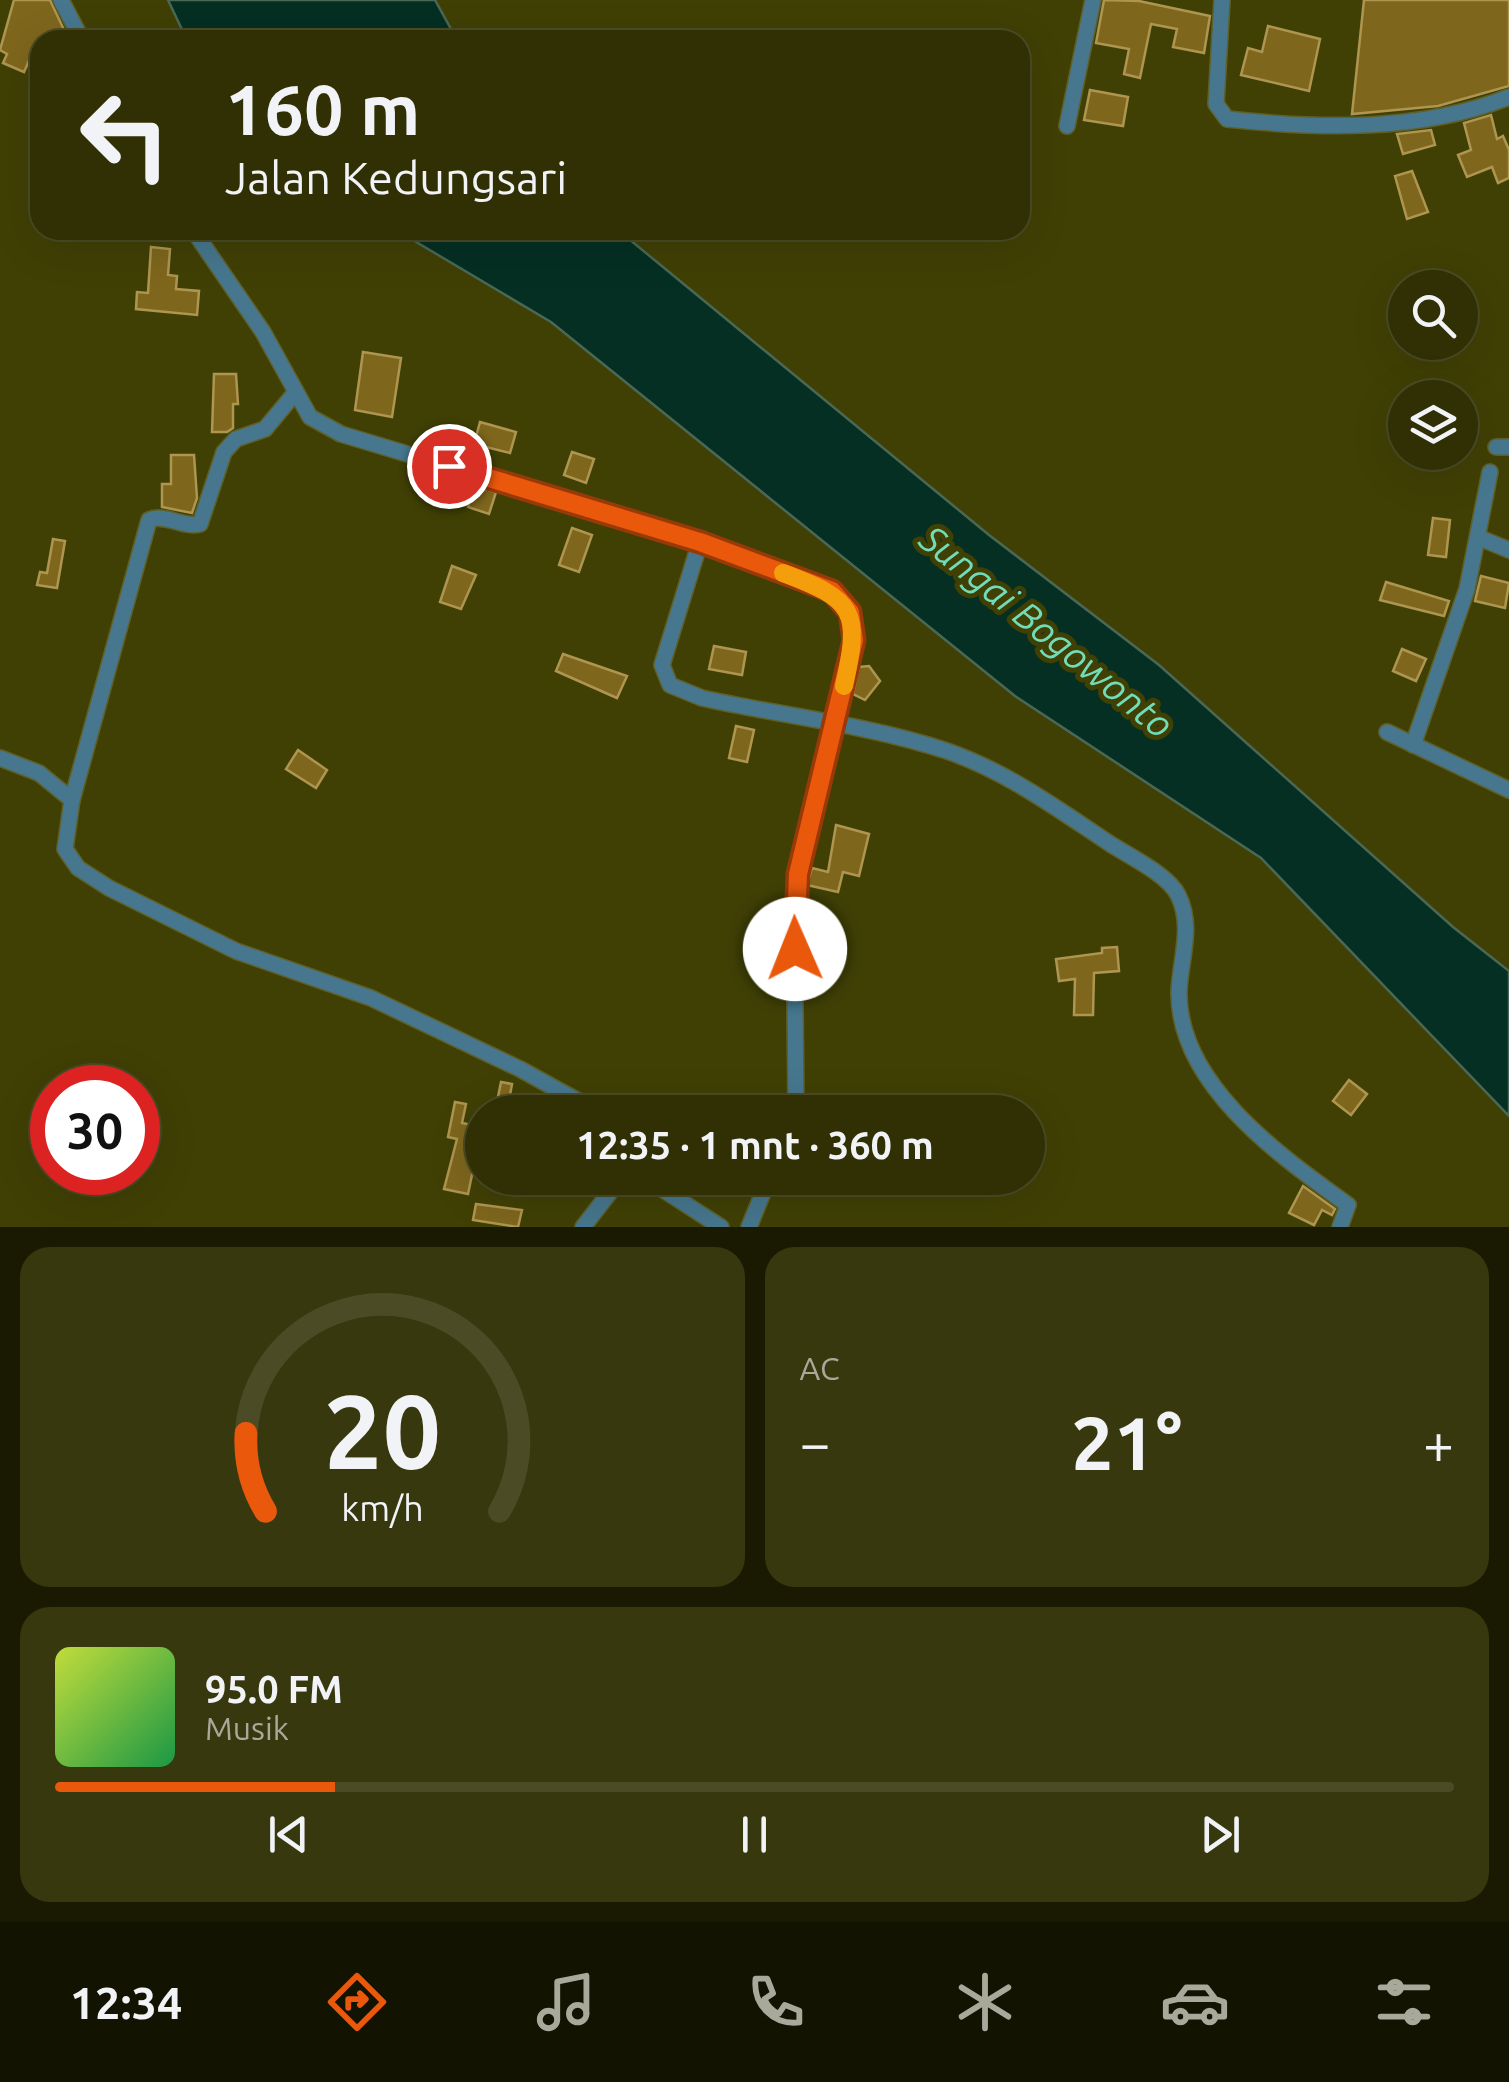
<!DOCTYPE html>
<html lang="id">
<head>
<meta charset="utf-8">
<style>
	body { margin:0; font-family:Ubuntu,sans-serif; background:#38380e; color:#f1f3f6; height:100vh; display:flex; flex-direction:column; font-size:38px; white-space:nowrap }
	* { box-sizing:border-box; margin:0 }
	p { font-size:32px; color:#a8a99a }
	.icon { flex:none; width:55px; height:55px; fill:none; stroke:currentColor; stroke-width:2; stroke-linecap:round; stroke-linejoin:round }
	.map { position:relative; height:1227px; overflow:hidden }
	.details { display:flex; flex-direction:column; gap:20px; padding:20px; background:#1a1a02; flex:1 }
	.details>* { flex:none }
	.banner { position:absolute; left:30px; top:30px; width:1000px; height:210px; border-radius:30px; box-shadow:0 10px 40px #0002,0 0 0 2px #4b4b26; background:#303004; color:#f1f3f6; overflow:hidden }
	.tools { position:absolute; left:1388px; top:270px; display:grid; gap:20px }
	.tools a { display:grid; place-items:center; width:90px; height:90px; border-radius:50%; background:#303004; box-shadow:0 10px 40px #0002,0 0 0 2px #4b4b26; font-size:50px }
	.speed { position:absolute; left:30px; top:1065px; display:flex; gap:20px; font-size:50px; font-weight:700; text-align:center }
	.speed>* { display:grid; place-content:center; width:130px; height:130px; border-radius:50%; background:#303004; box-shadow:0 10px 40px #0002,0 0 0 2px #4b4b26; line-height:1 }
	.speed .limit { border:15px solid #d22; background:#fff; color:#111 }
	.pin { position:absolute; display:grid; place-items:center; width:85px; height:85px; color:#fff; margin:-42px; border:5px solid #fff; border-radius:50%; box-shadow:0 2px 10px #0007 }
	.me { position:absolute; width:110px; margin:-55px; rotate:359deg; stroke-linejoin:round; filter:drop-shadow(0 0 8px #0008) }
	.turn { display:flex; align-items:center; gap:35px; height:210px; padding:0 30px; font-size:45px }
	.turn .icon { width:130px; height:130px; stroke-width:2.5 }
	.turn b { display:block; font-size:70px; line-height:85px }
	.big { font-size:75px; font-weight:700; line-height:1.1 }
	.details .card { flex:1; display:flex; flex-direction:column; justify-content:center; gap:15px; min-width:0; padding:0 35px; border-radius:30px; background:#38380e }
	.details .dial { align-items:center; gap:0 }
	.dial svg { height:260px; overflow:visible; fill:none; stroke:#4b4b26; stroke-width:7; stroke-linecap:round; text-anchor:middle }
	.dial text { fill:#f1f3f6; stroke:none }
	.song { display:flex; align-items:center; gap:30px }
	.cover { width:120px; height:120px; border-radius:15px; background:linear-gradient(135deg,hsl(70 70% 55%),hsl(140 70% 35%)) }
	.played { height:10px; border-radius:5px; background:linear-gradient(90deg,#ea580c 20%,#4b4b26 20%) }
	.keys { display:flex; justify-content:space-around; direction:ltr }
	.heat { display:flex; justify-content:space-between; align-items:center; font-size:55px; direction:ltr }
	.details .tiles { flex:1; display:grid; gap:20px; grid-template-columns:1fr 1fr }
	.card:last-child { grid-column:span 2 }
	.trip { position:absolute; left:465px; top:1095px; width:580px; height:100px; border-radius:50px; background:#303004; box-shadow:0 10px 40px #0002,0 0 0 2px #4b4b26; font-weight:700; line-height:100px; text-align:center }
	.tabs { display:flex; height:160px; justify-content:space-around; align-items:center; background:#131302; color:#a8a99a }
	.tabs .icon { width:70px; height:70px }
	.tabs .selected { color:#ea580c }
	.tabs b { font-size:45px; color:#f1f3f6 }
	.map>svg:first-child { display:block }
</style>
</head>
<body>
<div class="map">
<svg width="1509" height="1227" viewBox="0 0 1509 1227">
	<rect width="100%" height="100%" fill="#404005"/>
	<g fill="#052f23" stroke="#4a6855" stroke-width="2.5">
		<path d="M168 0H435L457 40H187Z"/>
		<path d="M396 230H618L989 535 1159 665 1453 927 1509 971V1116L1261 858 1015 696 551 322Z"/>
	</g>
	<g fill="#7e661d" stroke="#ae9550" stroke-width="2.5">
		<path d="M14 0H50L65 32V40H38L24 72 3 63 7 54 0 50Z"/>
		<path d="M1104 0 1139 1 1210 16 1204 53 1173 47 1177 29 1151 24 1140 78 1124 74 1129 49 1096 43Z"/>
		<path d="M1364 0H1509V86L1438 106 1352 114Z"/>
		<path d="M1268 26 1320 39 1309 91 1241 75 1248 48 1262 52Z"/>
		<path d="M1090 90 1128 97 1123 126 1084 120Z"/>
		<path d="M1491 115 1497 139 1503 136 1509 150V178L1498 183 1492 167 1467 177 1458 155 1471 150 1464 123Z"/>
		<path d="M1431 130 1435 145 1403 154 1397 134Z"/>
		<path d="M1412 171 1428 212 1407 219 1395 176Z"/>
		<path d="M151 247 170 249 168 275 177 276 176 289 199 291 197 315 136 309 137 292 148 293Z"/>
		<path d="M363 352 401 358 392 417 355 410Z"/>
		<path d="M214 374H236L238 404H233V428L227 432H212Z"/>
		<path d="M480 422 516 432 510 453 474 444Z"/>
		<path d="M572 452 594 459 586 483 564 475Z"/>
		<path d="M171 455H194L197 498 192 513 162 507V484H171Z"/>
		<path d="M474 486 496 492 489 514 468 507Z"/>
		<path d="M1433 518 1450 520 1446 557 1428 555Z"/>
		<path d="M572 528 592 535 579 572 559 565Z"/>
		<path d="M53 539 65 541 57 588 37 585 40 572 47 573Z"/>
		<path d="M452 566 476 575 461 609 440 602Z"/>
		<path d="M1481 576 1509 583 1505 608 1475 601Z"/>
		<path d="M1386 582 1449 601 1444 616 1380 600Z"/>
		<path d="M714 646 746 652 742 675 709 669Z"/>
		<path d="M1402 649 1426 659 1416 681 1393 671Z"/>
		<path d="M563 654 627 676 617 698 556 671Z"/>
		<path d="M869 666 880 681 865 700 853 694 859 667Z"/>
		<path d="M736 726 754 730 747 762 729 758Z"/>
		<path d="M298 750 327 770 316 788 286 769Z"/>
		<path d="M836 825 869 834 859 876 843 872 838 892 807 885 812 868 828 872Z"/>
		<path d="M1117 947 1119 971 1094 973 1093 1015H1074L1075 979 1059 981 1056 959 1102 953V948Z"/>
		<path d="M1349 1080 1367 1094 1351 1115 1333 1101Z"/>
		<path d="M501 1082 512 1084 510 1095 537 1101 534 1112H508L496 1107Z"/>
		<path d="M455 1102 466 1104 462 1123 482 1127 468 1194 444 1189 457 1139 448 1137Z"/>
		<path d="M1303 1186 1335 1209 1332 1215 1322 1210 1314 1225 1289 1213Z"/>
		<path d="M476 1204 522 1210 518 1227 473 1220Z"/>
	</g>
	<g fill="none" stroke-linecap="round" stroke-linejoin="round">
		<defs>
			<g id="minor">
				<path d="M61 0 82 40"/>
				<path d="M1222 0 1216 104 1227 119C1321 129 1420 132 1509 97"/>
				<path d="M1067 126 1093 0"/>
				<path d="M193 230 263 332 310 417 341 434 700 542 831 591 849 611 854 640 794 893 796 1112"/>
				<path d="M295 393 265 429 236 439 224 452 200 524C183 528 164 513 149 520L72 800 65 849 78 868 109 888 236 951 371 998 520 1069 598 1112"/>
				<path d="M1496 447H1509"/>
				<path d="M1480 538 1509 550"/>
				<path d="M700 542 662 665 670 685 702 698C783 716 869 725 947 751 1008 772 1059 810 1112 845 1131 857 1168 875 1178 895 1194 926 1180 960 1179 992 1178 1085 1282 1157 1348 1205L1340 1227"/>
				<path d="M1387 732 1509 790"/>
				<path d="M1413 745 1467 589 1490 472"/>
				<path d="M0 758 39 773 72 800"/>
				<path d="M645 1178 721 1227"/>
				<path d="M583 1227 621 1178"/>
				<path d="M749 1227 769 1178"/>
			</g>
		</defs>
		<use href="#minor" stroke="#5f5f28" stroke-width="18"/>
		<use href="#minor" stroke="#46778e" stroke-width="15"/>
	</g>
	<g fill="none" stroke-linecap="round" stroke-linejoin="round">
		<defs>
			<path id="route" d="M449 466 700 542 832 591 850 612 854 640 798 874 795 949"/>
		</defs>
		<use href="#route" stroke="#983908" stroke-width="25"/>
		<use href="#route" stroke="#ea580c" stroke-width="18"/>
		<path stroke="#f59e0b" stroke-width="18" d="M783 573C855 600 861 611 844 686"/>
	</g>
	<g text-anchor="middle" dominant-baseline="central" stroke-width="10" stroke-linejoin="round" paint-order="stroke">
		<g font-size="38" font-style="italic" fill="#70dcb9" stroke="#404005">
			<text transform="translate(1047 631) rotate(39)">Sungai Bogowonto</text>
		</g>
	</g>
</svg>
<div class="tools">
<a><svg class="icon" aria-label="search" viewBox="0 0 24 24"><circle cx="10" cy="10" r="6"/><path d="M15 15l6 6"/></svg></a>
<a><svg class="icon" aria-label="layers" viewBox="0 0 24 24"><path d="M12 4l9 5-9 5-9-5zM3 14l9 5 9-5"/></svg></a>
</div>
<div class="speed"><div class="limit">30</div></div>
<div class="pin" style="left:449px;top:466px;background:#d93025"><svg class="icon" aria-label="arrive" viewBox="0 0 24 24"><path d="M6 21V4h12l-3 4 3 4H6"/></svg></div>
<svg class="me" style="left:795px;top:949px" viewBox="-20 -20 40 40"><circle r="19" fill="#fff"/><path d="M0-13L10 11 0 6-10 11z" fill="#ea580c"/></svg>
<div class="trip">12:35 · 1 mnt · 360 m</div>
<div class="banner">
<div class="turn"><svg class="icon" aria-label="left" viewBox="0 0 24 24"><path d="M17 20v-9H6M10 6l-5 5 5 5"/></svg><div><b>160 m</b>Jalan Kedungsari</div></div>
</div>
</div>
<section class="details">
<div class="tiles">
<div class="card dial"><svg viewBox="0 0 100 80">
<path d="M14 69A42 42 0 1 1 86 69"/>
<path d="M14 69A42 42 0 0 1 8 45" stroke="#ea580c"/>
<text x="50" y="56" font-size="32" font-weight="700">20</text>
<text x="50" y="72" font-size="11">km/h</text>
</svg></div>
<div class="card"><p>AC</p>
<div class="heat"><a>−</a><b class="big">21°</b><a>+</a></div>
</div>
<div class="card">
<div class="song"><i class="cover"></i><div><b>95.0 FM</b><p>Musik</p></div></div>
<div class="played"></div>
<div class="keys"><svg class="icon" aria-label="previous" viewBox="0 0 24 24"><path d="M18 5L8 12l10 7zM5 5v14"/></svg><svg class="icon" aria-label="pause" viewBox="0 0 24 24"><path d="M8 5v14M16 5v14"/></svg><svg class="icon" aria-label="next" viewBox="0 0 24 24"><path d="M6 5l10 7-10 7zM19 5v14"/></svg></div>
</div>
</div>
</section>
<nav class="tabs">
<b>12:34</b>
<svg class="icon selected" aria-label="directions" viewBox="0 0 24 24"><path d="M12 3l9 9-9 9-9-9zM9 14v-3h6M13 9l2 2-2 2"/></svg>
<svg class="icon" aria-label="music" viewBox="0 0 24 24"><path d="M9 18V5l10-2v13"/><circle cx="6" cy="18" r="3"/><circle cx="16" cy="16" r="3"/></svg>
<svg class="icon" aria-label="phone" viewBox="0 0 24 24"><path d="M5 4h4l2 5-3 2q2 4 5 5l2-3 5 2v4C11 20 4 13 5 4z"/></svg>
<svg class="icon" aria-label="climate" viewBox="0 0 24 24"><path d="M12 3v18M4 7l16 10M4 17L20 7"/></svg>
<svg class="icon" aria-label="car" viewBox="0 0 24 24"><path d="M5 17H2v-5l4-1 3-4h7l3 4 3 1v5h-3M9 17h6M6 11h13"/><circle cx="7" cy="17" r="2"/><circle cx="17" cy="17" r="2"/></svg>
<svg class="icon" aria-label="filters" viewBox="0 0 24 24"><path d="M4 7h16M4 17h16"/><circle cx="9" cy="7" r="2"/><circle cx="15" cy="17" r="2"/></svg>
</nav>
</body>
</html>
